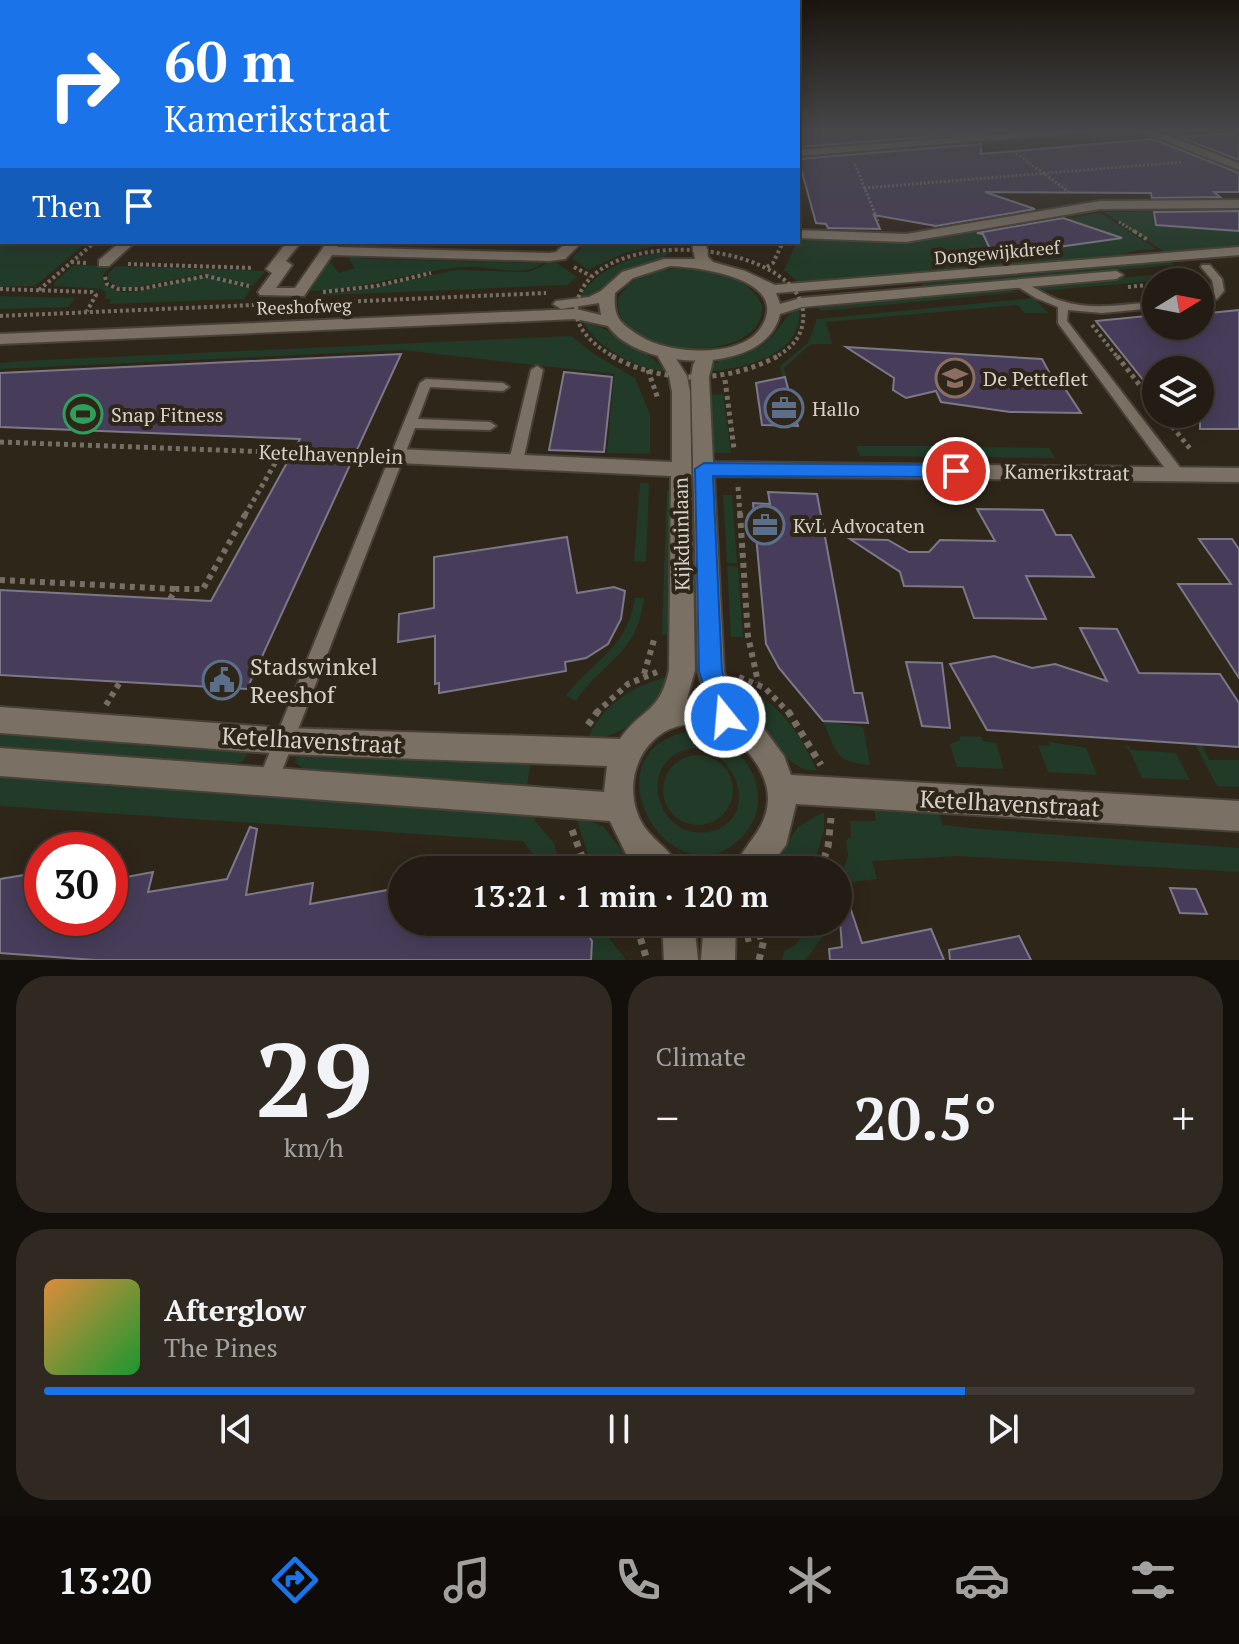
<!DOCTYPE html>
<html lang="en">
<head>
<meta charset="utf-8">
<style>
	body { margin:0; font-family:"PT Serif",serif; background:#2f2922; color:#f1f3f6; height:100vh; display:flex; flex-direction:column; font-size:30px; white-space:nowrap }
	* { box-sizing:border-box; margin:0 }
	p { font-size:26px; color:#a3a1a0 }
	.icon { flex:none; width:44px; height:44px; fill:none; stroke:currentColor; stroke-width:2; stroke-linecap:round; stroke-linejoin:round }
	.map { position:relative; height:960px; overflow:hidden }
	.sheet { display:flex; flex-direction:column; gap:16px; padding:16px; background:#130f0b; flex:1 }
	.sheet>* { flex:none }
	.hud { position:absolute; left:0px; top:0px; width:800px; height:244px; box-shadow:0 4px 20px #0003,0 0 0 2px #403a34; background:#1a73e8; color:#fff; overflow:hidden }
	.needle { width:52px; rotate:80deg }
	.controls { position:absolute; left:1142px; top:268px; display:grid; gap:16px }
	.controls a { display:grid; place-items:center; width:72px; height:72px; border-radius:50%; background:#231c14; box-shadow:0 4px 20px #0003,0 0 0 2px #403a34; font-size:40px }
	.speed { position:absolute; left:24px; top:832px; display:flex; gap:16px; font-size:40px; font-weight:700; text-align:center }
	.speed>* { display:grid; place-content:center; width:104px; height:104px; border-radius:50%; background:#231c14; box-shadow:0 4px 20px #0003,0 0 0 2px #403a34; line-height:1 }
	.speed .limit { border:12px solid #d22; background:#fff; color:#111 }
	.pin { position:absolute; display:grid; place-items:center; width:68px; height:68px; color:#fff; margin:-34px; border:4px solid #fff; border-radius:50%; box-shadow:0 2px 8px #0007 }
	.me { position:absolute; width:88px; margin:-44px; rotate:343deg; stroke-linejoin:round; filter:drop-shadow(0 0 6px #0008) }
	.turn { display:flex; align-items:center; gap:28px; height:168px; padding:0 32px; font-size:36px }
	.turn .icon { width:104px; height:104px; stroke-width:2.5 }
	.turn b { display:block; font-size:56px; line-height:68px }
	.then { display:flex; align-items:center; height:76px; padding:0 32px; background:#0003; gap:16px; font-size:30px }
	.big { font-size:60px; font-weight:600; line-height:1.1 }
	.sheet .card { flex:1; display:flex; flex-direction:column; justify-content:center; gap:12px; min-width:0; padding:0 28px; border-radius:32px; background:#2f2922 }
	.sheet .dial { align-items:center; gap:0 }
	.dial b { font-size:104px; line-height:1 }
	.song { display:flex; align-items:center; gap:24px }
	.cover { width:96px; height:96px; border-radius:12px; background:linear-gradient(135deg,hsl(30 70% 55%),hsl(130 70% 35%)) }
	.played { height:8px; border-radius:4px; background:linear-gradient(90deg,#1a73e8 80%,#403a34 80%) }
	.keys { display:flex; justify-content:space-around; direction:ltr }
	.heat { display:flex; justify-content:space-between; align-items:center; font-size:44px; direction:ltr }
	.sheet .tiles { flex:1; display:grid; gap:16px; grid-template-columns:1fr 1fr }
	.card:last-child { grid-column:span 2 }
	.trip { position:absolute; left:388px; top:856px; width:464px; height:80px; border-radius:40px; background:#231c14; box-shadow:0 4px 20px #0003,0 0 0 2px #403a34; font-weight:600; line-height:80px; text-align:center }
	.tabs { display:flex; height:128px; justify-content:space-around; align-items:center; background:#0e0b08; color:#a3a1a0 }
	.tabs .icon { width:56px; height:56px }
	.tabs .selected { color:#1a73e8 }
	.tabs b { font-size:36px; color:#f1f3f6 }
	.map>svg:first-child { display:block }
</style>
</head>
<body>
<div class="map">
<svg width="1239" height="960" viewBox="0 0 1239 960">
	<rect width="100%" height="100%" fill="#2f261a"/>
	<g fill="#223a28" fill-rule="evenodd">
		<path d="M1169 211 1171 220 1155 218 1156 225 1239 231V248L1164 251 1104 212Z"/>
		<path d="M1100 213 1156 249 1136 250 1109 258 802 285 784 270 798 240 907 243 982 231 991 251 1036 250 1065 245 1066 219Z"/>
		<path d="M0 238 2 242H87L35 286 0 287Z"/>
		<path d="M586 242H672L624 253 588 270 572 258Z"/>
		<path d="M671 251C660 263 643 263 629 269 611 277 600 296 579 298 598 266 636 255 671 251Z"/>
		<path d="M348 257 374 259 543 263C525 278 492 266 470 267 416 269 365 290 310 291L330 261 339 273 355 268Z"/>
		<path d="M1169 261 1174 265 925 287 920 283Z"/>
		<path d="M548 263H557L577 277 567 285 307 296 366 289 456 270 529 272Z"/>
		<path d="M74 265 111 266 103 275V281C123 308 173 277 201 277 218 276 235 285 251 288L244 299 109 304 112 299H105L106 292 101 289 54 286 55 282Z"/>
		<path d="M115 266 265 271 253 286 202 274 126 289 116 287 108 280V274Z"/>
		<path d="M686 268C715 270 750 276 762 306 766 367 611 360 618 299 631 273 659 269 686 268Z"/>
		<path d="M1183 272 1190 278 1039 291 1032 286Z"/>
		<path d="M1004 288 1020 292 821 311 815 305Z"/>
		<path d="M0 296 75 298 68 307 0 309Z"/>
		<path d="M1034 298 1048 313H1024L1018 305 826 322 832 344H811L784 368 786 376 782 377 780 366 808 343 817 319Z"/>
		<path d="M799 307C805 356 742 368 707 372 718 354 746 355 764 344 780 333 782 316 799 307Z"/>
		<path d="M581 319C600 324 655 356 665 371 636 370 595 346 581 319Z"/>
		<path d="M571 336 597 356 635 378 650 414V454L607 453 614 374 402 350 0 369V363L23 361Z"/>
		<path d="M723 394 731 453H710L708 395Z"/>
		<path d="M856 446H938L943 457 860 456Z"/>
		<path d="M967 447 1049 448 1055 458 973 457Z"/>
		<path d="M640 483H649L646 562 634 561Z"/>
		<path d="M667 491H674L672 635 662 634Z"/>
		<path d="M723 495H732L737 563H727Z"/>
		<path d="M727 566 738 567 743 637H731Z"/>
		<path d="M635 598H644C637 656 603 660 576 701L566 696C593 659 627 650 635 598Z"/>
		<path d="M671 676C653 712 627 735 586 741 602 705 633 685 671 676Z"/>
		<path d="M723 679C772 694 797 725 817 771L803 769 791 762 731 699Z"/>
		<path d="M823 721 863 727 870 765C835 763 836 750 823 721Z"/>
		<path d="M0 729 249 748V752L243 761 233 765 0 750Z"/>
		<path d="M691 731C741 734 782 795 742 837 673 908 579 751 691 731ZM694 748C742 752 759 823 708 832 655 841 634 756 694 748Z"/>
		<path d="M960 736 981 737 983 741 996 743 1004 769 957 767 950 744 960 740Z"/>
		<path d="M1049 742 1086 748 1097 775 1048 772 1038 745 1050 746Z"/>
		<path d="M1194 742 1201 743 1209 760H1239V787L1217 786Z"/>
		<path d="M1124 746H1129L1131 750 1176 753 1190 780 1142 778 1130 751Z"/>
		<path d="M298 753 531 762 527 785 303 769 295 762Z"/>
		<circle cx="698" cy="790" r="35"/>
		<path d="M0 774 537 811 535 821 554 843 561 870H544L523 841 0 806Z"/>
		<path d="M874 809 939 813 943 825 979 829 1239 848V872L957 856 872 861 877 879 852 882 838 916V885L848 856 846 840 851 837 850 821H876Z"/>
		<path d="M824 812V830L812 870H770L798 827Z"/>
		<path d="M576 816 603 826 636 870H597L588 855Z"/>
		<path d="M579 922H597L626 960H591L592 941Z"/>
		<path d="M814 922H834L805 960H782L784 951 795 945Z"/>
	</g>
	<g fill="#473d5a" stroke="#7d7888" stroke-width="2">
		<path d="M798 132H980V133L798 147Z"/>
		<path d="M1230 133 1239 138V160L1180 137Z"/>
		<path d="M1153 139 1239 173V192H1214L1220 197 1152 198 1151 193 985 192 1035 209 936 226 874 215 880 229 828 228 826 224 816 223 802 172H798V159L981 144V154Z"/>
		<path d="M1239 211V231L1156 225 1154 212Z"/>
		<path d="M1063 218 1122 238 1030 251H991L983 234 977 233Z"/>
		<path d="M1239 310V429H1200V370H1156V396L1096 321 1156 315V326H1200V314Z"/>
		<path d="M846 347 1042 359 1057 387H1064L1081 413 1010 412 941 402 936 391 906 398 893 390 894 378Z"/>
		<path d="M401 354 247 689 0 675V590L211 601 300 439 0 427V373Z"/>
		<path d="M564 372 612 377 604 452 549 450Z"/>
		<path d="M785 377 798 426 762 425 756 383Z"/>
		<path d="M768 492 817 494 854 693H862L868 723 823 721 779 668 766 644 753 503 770 504Z"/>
		<path d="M977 509 1043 510 1056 535H1071L1094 577 1026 576 1046 619 974 618 963 587 904 586 900 572 850 539 888 540 909 552H929L940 540 995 541Z"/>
		<path d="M567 537 577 593 614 587 625 591 621 619 608 644 586 658 565 662 566 671 439 693V683L435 684V636L398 642 399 614 434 608V557Z"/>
		<path d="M1199 539H1232L1239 549V678L1178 584H1231Z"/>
		<path d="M1080 628 1117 629 1139 673 1220 674 1239 703V747L987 730 950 664 994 656 1032 668 1055 664 1107 681Z"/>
		<path d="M906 662 942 663 950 728 922 726Z"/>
		<path d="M250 827 257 829 246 895 313 883 310 904 393 889 392 909 402 908V922H579L592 941 591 960H94L0 953V879L42 872V918H110V880L153 872 148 892 227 879Z"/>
		<path d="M1170 888 1196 889 1207 914 1180 913Z"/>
		<path d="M845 892 862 943 931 929 944 960H830L829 949 842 947 838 894Z"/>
		<path d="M1019 936 1031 960H950L949 950Z"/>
	</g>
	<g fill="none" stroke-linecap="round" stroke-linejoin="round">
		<defs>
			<g id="lane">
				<path d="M1202 265H1210L1222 279 1224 291 1217 299 1200 303V297L1209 295 1214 290 1212 280 1201 267Z"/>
				<path d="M1022 282C1036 287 1047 297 1062 301 1092 311 1125 304 1156 302V308L1102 313 1068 310 1067 321 1182 470 1184 474 1182 478H1172L1058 323V307L1036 298 1018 287V283Z"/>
				<path d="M537 366 543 370 523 461 516 466 509 461 531 370Z"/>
				<path d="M426 379 503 383 509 387 503 391 430 387 418 419 490 422 496 426 490 430 415 428 278 781 275 788 268 791 261 788 258 781 420 383Z"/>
			</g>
			<g id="street">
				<path d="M1031 132H1085L798 156V150Z"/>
				<path d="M1143 132H1159L1239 163V170Z"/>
				<path d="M1239 200V208L1100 209 906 242 798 238V230L906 234 1100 201Z"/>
				<path d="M120 242H135L109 266H99V260Z"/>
				<path d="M287 242H301L286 261 292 265 276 288H295L327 242H341L337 247 549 253 556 252 567 242H582L565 259 549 261 332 255 304 296 260 295 258 292 272 273 266 269Z"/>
				<path d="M664 348 670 349 687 376 690 392 695 670 687 699 707 701 698 671 691 377 693 365 700 352 706 351 714 356 709 377 713 462 1239 468V482L714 476 724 671 736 710 764 729 784 756 791 775 1239 801V831L796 804 786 845 767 870H733C743 845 767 830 768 800 769 765 729 722 693 724 653 725 628 763 634 800 640 839 669 842 680 870H641L626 854 610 821 0 776V748L604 792 607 766 283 754 0 733V707L283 728 620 739C641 708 660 714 669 670L671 476 398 463 388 456 398 449 672 462V392L669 376 656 353Z"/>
				<path d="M662 922H694L698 960H664Z"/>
				<path d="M704 922H736L735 960H701Z"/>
			</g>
			<path id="secondary" d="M692 242H706L708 257 713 262 745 271 775 285 1239 247V255L776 293 780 304 801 298 1116 271 1123 275 1116 279 802 307 780 314C767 376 640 372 608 326L576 319 0 344V334L576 309 601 315 599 303 561 309 553 304 556 301 589 297 601 291 622 272 664 259H695ZM670 266C699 267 794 279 760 329 739 359 667 354 640 336 620 323 613 318 615 293L633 278Z"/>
		</defs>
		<use href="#lane" stroke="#494138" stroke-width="4"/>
		<use href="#street" stroke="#494138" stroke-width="4"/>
		<use href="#secondary" stroke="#494138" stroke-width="4"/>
		<g stroke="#766e64" stroke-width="3" stroke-dasharray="2 2" stroke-linecap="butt">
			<path d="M1013 151 1069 192"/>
			<path d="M855 164 878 221"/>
			<path d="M864 188 1182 162"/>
			<path d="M1119 222 1137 233"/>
		</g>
		<g stroke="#766e64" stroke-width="4" stroke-dasharray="3 3" stroke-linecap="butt">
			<path d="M1134 231 1148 240"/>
			<path d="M71 262 86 263"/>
			<path d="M128 264 254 268"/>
			<path d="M574 267 591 276"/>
			<path d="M767 267 773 263 783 242"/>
			<path d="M105 277 107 284 118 289H140L206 276 249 286"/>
			<path d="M1180 282 1195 281"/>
			<path d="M1128 287 1156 284"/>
			<path d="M0 289 92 292 96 295 87 311"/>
			<path d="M39 290 95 242"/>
			<path d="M323 292 376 286 431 273"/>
			<path d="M316 303 546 293"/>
			<path d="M0 316 254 305"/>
			<path d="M1092 325 1118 358"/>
			<path d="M616 358C596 347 571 328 577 302 597 219 813 242 803 321 801 339 790 349 774 358"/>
		</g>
		<g stroke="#766e64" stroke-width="5" stroke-dasharray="4 4" stroke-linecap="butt">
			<path d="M612 356C662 385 728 383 778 356"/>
			<path d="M1117 356 1156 406"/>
			<path d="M648 370 658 399"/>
			<path d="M725 380 734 449"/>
			<path d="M1162 414 1192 451"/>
			<path d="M0 442 379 456"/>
			<path d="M738 487 740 515"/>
			<path d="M245 515 281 453"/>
		</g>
		<g stroke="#766e64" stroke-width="6" stroke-dasharray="5 5" stroke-linecap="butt">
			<path d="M740 513 748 636 758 682"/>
			<path d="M0 580 176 589"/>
			<path d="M170 599 176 589H203L246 513"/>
			<path d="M644 674 654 640"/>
			<path d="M739 677 765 688 789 713"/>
			<path d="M106 705 120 682"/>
			<path d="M596 713 628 684 657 672"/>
		</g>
		<g stroke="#766e64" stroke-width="7" stroke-dasharray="6 6" stroke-linecap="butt">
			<path d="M788 711 821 765"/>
			<path d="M588 725 598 711"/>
			<path d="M572 830 587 870"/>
			<path d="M820 870 828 847 831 818"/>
			<path d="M633 922 650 930"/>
			<path d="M637 927 647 960"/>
			<path d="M745 939 765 935 780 922"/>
			<path d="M759 960 765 935"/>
		</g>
		<use href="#lane" fill="#7a7063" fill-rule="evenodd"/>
		<use href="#street" fill="#7a7063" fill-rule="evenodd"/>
		<use href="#secondary" fill="#7a7063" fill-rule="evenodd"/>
	</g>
	<linearGradient id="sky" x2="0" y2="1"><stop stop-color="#1a150e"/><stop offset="0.49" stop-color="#474749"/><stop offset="1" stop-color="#474749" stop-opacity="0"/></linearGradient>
	<rect width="1239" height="267" fill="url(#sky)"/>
	<path fill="#1a73e8" stroke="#114b97" stroke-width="2" d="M704 463 956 465 965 471 956 477 713 476 722 671 737 717 733 725 725 728 716 725 699 671 695 469Z"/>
	<defs>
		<symbol id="school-ring" viewBox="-11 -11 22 22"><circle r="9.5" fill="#2f261a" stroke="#8d6e63" stroke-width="1.5"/><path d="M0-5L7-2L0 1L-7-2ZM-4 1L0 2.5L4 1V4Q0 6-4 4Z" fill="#8d6e63"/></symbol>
		<symbol id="office-ring" viewBox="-11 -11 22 22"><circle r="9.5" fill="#2f261a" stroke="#5c6f8a" stroke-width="1.5"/><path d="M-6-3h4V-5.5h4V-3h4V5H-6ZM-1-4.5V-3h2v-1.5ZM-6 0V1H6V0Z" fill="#5c6f8a"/></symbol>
		<symbol id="stadium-ring" viewBox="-11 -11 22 22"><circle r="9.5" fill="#2f261a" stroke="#2e9e5b" stroke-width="1.5"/><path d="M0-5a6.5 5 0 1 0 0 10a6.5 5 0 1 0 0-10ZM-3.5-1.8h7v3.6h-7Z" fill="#2e9e5b"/></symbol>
		<symbol id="civic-ring" viewBox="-11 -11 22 22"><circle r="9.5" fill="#2f261a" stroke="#5c6f8a" stroke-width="1.5"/><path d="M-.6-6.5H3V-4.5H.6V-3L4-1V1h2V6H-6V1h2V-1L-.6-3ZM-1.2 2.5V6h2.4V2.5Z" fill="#5c6f8a"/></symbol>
	</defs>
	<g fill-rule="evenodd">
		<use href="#school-ring" x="933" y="356" width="44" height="44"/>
		<use href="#office-ring" x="762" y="386" width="44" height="44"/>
		<use href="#stadium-ring" x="61" y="392" width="44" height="44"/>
		<use href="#office-ring" x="743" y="503" width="44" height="44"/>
		<use href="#civic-ring" x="200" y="658" width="44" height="44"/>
	</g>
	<g text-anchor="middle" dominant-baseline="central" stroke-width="8" stroke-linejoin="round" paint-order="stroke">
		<g font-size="18" fill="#d7d1c9" stroke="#2f261a">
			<text transform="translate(997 252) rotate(-5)">Dongewijkdreef</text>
			<text transform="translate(304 306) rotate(-2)">Reeshofweg</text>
		</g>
		<g font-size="20" fill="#d7d1c9" stroke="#2f261a" text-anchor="start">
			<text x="983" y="378">De Petteflet</text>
			<text x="812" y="408">Hallo</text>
			<text x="111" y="414">Snap Fitness</text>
			<text x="793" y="525">KvL Advocaten</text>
		</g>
		<g font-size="20" fill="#d7d1c9" stroke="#2f261a">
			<text transform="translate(331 454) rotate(2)">Ketelhavenplein</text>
			<text transform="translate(1067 472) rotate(1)">Kamerikstraat</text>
			<text transform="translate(681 534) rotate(-91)">Kijkduinlaan</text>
		</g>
		<g font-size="24" fill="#d7d1c9" stroke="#2f261a" text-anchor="start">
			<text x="250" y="666">Stadswinkel<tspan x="250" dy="28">Reeshof</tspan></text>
		</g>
		<g font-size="24" fill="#d7d1c9" stroke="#2f261a">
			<text transform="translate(312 740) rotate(3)">Ketelhavenstraat</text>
			<text transform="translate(1010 803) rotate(3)">Ketelhavenstraat</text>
		</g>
	</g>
</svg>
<div class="controls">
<a><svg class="needle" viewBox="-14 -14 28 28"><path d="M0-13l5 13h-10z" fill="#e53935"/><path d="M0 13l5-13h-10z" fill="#a3a1a0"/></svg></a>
<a><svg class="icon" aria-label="layers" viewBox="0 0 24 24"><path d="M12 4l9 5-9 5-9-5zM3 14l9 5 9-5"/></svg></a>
</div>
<div class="speed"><div class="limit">30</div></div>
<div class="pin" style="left:956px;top:471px;background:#d93025"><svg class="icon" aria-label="arrive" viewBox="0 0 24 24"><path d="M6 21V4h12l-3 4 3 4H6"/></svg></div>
<svg class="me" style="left:725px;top:717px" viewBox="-20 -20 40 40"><circle r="17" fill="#1a73e8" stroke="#fff" stroke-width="3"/><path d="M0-11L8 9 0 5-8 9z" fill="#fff"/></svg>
<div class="trip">13:21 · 1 min · 120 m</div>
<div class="hud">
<div class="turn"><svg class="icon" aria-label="right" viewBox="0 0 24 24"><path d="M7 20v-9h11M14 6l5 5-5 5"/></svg><div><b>60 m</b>Kamerikstraat</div></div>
<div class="then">Then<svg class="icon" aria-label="arrive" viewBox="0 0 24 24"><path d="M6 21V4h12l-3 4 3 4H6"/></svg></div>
</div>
</div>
<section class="sheet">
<div class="tiles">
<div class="card dial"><b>29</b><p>km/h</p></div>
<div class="card"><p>Climate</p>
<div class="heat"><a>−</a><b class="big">20.5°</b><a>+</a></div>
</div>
<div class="card">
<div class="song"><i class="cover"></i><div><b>Afterglow</b><p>The Pines</p></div></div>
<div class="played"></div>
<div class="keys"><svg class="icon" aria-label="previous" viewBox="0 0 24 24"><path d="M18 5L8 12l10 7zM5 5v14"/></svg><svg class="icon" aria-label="pause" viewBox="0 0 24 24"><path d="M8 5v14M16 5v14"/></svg><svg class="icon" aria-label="next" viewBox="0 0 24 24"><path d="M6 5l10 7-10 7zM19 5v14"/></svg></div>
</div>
</div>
</section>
<nav class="tabs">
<b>13:20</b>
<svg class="icon selected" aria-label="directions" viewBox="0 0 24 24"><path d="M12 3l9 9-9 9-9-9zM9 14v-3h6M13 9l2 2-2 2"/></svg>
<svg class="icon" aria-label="music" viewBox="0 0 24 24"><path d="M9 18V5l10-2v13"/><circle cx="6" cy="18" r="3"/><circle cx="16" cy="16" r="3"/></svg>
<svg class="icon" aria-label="phone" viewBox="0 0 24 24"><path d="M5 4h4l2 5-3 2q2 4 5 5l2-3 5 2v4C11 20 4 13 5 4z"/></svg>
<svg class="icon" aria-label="climate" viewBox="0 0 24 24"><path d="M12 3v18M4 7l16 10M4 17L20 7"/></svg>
<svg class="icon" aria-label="car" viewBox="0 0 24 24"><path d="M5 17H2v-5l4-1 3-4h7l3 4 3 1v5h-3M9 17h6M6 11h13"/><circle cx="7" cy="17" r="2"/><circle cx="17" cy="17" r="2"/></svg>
<svg class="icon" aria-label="filters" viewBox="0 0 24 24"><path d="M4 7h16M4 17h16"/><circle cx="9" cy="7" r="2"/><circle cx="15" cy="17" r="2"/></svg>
</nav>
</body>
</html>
